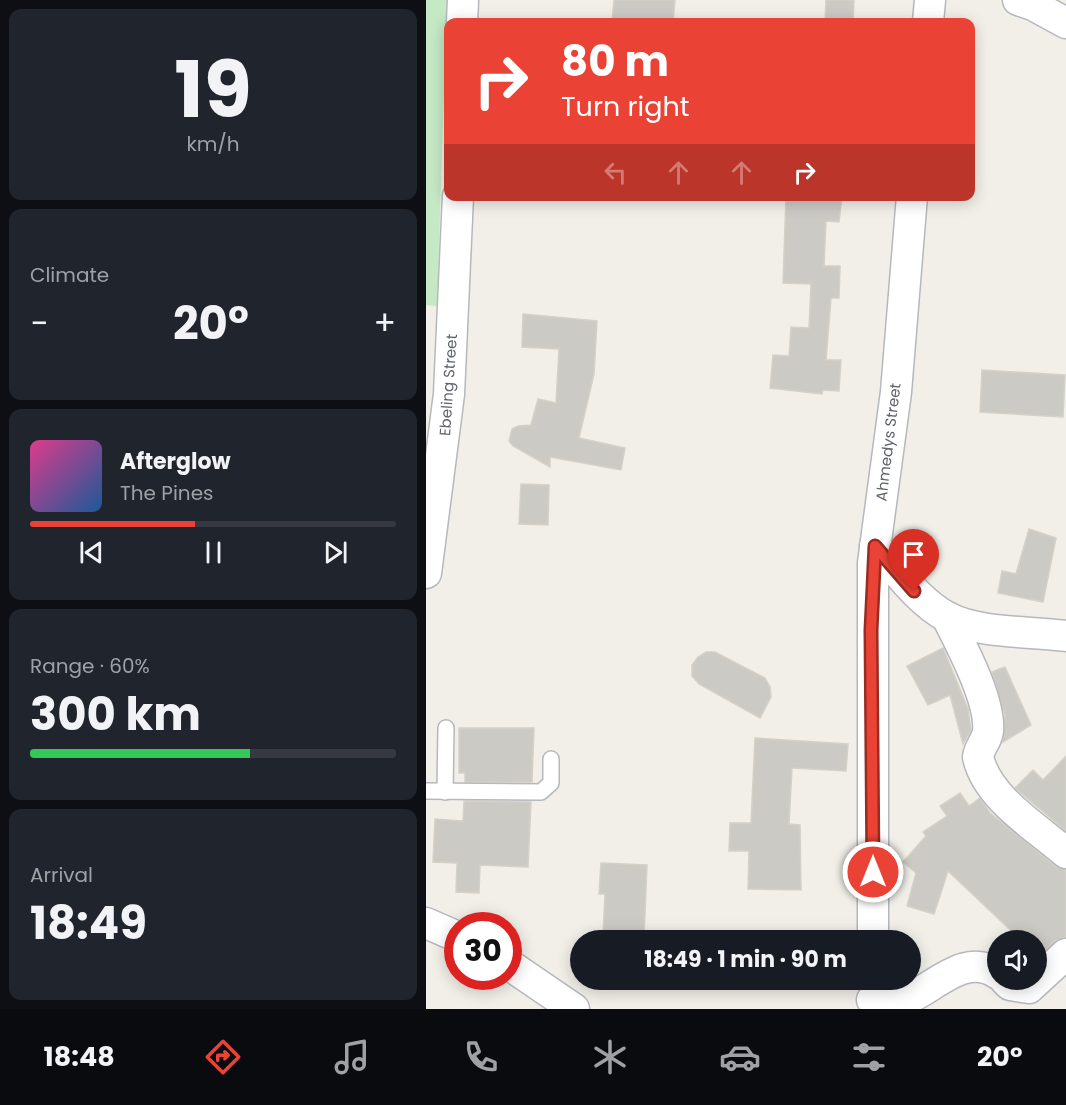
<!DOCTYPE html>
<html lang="en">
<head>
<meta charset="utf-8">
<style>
	body { margin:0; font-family:Poppins,sans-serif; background:#20242c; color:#f1f3f6; height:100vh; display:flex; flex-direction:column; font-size:22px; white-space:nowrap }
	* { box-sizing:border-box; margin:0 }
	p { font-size:20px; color:#9ea1a6 }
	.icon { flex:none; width:33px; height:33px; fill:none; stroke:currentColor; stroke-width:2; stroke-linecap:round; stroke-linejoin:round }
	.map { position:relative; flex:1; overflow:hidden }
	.sheet { display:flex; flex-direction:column; gap:9px; padding:9px; background:#0d0f14; width:426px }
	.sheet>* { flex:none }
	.guide { position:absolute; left:18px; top:18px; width:531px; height:183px; border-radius:12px; box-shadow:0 3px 15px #0003; background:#ea4335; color:#fff; overflow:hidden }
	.fabs { position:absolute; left:561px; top:930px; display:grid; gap:12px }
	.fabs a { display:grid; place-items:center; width:60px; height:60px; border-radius:50%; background:#171b24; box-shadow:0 3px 15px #0003; font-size:30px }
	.speed { position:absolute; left:18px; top:912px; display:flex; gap:12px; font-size:30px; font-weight:700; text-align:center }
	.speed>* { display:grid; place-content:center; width:78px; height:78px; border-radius:50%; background:#171b24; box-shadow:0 3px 15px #0003; line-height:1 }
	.speed .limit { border:9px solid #d22; background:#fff; color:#111 }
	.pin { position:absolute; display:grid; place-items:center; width:51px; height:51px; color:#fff; margin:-62px -26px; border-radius:50% 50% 50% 0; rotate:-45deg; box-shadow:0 0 6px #0007 }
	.pin .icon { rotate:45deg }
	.me { position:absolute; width:66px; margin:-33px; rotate:0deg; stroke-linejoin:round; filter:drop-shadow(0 0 4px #0008) }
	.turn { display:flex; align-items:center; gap:21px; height:126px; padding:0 18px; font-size:27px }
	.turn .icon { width:78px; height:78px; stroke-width:2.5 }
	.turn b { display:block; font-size:42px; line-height:51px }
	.lanes { display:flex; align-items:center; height:57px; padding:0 18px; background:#0003; justify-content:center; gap:30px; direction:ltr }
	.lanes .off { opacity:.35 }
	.big { font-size:45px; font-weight:700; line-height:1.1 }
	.sheet .card { flex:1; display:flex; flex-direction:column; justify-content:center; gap:9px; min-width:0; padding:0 21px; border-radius:12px; background:#20242c }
	.sheet .dial { align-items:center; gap:0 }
	.dial b { font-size:78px; line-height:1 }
	.song { display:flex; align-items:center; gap:18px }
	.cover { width:72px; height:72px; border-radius:9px; background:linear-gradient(135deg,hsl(330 70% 55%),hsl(210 70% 35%)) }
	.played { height:6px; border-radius:3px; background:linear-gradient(90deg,#ea4335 45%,#363941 45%) }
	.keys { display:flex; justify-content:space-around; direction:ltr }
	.heat { display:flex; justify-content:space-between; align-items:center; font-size:33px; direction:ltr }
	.charge { height:9px; border-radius:4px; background:linear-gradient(90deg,#34c759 60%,#363941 0) }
	.trip { position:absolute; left:144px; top:930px; width:351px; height:60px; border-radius:30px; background:#171b24; box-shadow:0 3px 15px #0003; font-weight:700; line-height:60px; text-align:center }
	.tab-bar { display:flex; height:96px; justify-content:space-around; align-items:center; background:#090b0e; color:#9ea1a6 }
	.tab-bar .icon { width:42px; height:42px }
	.tab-bar .on { color:#ea4335 }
	.tab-bar b { font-size:27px; color:#f1f3f6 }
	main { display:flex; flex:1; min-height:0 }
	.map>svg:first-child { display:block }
</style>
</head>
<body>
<main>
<section class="sheet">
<div class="card dial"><b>19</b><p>km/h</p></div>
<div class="card"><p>Climate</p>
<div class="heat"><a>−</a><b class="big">20°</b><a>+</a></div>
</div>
<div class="card">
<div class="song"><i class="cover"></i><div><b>Afterglow</b><p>The Pines</p></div></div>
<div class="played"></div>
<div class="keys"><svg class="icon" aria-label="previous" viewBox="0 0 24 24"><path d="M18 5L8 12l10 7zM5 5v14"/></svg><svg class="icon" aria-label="pause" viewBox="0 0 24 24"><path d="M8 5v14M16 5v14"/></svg><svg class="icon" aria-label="next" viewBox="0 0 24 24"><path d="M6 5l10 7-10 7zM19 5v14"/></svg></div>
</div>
<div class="card"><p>Range · 60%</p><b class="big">300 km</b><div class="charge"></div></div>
<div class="card"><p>Arrival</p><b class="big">18:49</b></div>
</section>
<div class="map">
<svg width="640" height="1009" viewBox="0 0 640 1009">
	<rect width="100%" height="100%" fill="#f1efe8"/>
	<path fill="#c5e8c5" d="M0 0H21L11 306 0 305Z"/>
	<g fill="#cccac5" stroke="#d6d1c6" stroke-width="1.5">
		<path d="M188 0H249L247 22H186Z"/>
		<path d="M400 0H428L427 22H399Z"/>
		<path d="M360 196H416L413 222 400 221 398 266H414L413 298H405L400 360H415L413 391 397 390 396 394 344 388 347 355 363 356 365 327 383 328 385 284 357 283Z"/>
		<path d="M97 314 171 321 168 374 153 438 199 448 195 470 124 457V467L87 446 83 441 86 429 92 426 105 425 112 399 130 403 133 349 96 347Z"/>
		<path d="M556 370 639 375 637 417 554 412Z"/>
		<path d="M95 484 123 485 122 525 93 524Z"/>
		<path d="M603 529 630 538 617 602 572 593 576 571 590 574Z"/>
		<path d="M517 648 542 709 545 730 537 744 524 695 502 705 481 666Z"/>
		<path d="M280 652H289L339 678 344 687 345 697 334 718 273 684 266 676V665L272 657Z"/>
		<path d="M579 667 605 725 577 742 579 715 566 672Z"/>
		<path d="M33 728H108L106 782H39V773H33Z"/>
		<path d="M329 738 422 744 420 771 366 768 363 824 374 825 375 890 322 889 323 851H303L304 823H325Z"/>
		<path d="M640 756V831L589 788 607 770 617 780Z"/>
		<path d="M534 793 543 806 554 798 564 813 591 835 629 866 640 870V937L629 941 613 956 610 940H595L522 871 508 914 481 906 490 873 477 862 500 836 497 832 521 816 514 806Z"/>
		<path d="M38 801 105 802 102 867 54 865 53 893 30 892 31 863 7 862 9 819 37 821Z"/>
		<path d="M175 863 221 865 218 937 177 935 179 894H173Z"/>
	</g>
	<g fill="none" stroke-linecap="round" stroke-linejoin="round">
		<defs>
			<g id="service">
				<path d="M0 791 115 792 125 783V759"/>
				<path d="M19 792 20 728"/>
			</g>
			<g id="minor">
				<path d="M592 0 607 5 640 23"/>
				<path d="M36 22 37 0"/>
				<path d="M502 22 504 0"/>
				<path d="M449 546C471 571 492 601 521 617 553 634 604 631 640 636"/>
				<path d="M0 573 23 394 32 196"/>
				<path d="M521 617C535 645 565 701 562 731 561 741 553 747 552 757 561 798 610 827 640 853"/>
				<path d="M0 923 32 937"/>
				<path d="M447 940V563L470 392 486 196"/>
				<path d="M82 964 148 1009"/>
				<path d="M579 980 584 985 603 988 640 954"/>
				<path d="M446 1000C452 1001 459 1004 465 1004 501 999 535 948 572 974"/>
			</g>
		</defs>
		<use href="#service" stroke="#b5b8bc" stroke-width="18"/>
		<use href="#minor" stroke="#b5b8bc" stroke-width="33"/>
		<use href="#service" stroke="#fff" stroke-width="15"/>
		<use href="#minor" stroke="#fff" stroke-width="30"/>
	</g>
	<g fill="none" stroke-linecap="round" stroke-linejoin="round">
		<defs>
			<path id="route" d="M447 872 445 630 449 546 488 591"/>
		</defs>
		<use href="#route" stroke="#982c22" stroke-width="15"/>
		<use href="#route" stroke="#ea4335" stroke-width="10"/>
	</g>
	<g text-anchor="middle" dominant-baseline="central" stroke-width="6" stroke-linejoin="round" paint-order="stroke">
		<g font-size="15" fill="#5f6368" stroke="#fff">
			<text transform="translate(22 385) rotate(-86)">Ebeling Street</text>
			<text transform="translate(462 442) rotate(-83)">Ahmedys Street</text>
		</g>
	</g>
</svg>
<div class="fabs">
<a><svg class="icon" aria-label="sound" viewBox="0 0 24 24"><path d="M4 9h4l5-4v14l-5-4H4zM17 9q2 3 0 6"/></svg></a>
</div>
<div class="speed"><div class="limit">30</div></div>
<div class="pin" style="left:488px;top:591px;background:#d93025"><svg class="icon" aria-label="arrive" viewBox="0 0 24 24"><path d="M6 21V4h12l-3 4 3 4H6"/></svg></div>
<svg class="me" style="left:447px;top:872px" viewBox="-20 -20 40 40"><circle r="17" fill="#ea4335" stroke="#fff" stroke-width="3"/><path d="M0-11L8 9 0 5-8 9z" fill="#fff"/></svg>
<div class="trip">18:49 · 1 min · 90 m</div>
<div class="guide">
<div class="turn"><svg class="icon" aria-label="right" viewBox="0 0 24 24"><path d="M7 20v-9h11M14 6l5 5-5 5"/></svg><div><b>80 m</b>Turn right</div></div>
<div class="lanes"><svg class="icon off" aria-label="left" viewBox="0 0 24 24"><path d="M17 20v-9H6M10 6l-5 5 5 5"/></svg><svg class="icon off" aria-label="ahead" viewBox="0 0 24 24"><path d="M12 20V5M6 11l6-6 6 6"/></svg><svg class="icon off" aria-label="ahead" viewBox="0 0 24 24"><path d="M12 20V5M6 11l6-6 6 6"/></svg><svg class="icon" aria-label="right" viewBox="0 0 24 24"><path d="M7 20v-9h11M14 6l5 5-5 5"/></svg></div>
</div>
</div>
</main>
<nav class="tab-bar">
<b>18:48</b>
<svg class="icon on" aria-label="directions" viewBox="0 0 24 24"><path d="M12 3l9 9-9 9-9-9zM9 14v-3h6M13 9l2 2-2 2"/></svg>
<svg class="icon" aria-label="music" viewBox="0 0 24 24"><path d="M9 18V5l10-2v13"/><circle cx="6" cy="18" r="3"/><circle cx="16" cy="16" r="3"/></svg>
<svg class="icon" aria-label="phone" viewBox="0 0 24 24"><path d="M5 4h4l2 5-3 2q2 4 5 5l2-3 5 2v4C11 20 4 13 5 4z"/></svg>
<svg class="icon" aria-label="climate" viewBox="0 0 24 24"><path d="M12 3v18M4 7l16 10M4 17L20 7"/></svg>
<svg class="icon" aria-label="car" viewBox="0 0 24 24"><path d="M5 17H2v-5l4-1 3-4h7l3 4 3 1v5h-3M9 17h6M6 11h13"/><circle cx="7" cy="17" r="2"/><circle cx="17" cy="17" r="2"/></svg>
<svg class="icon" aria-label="filters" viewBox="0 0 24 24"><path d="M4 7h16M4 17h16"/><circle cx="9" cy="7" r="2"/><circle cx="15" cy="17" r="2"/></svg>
<b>20°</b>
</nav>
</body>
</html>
